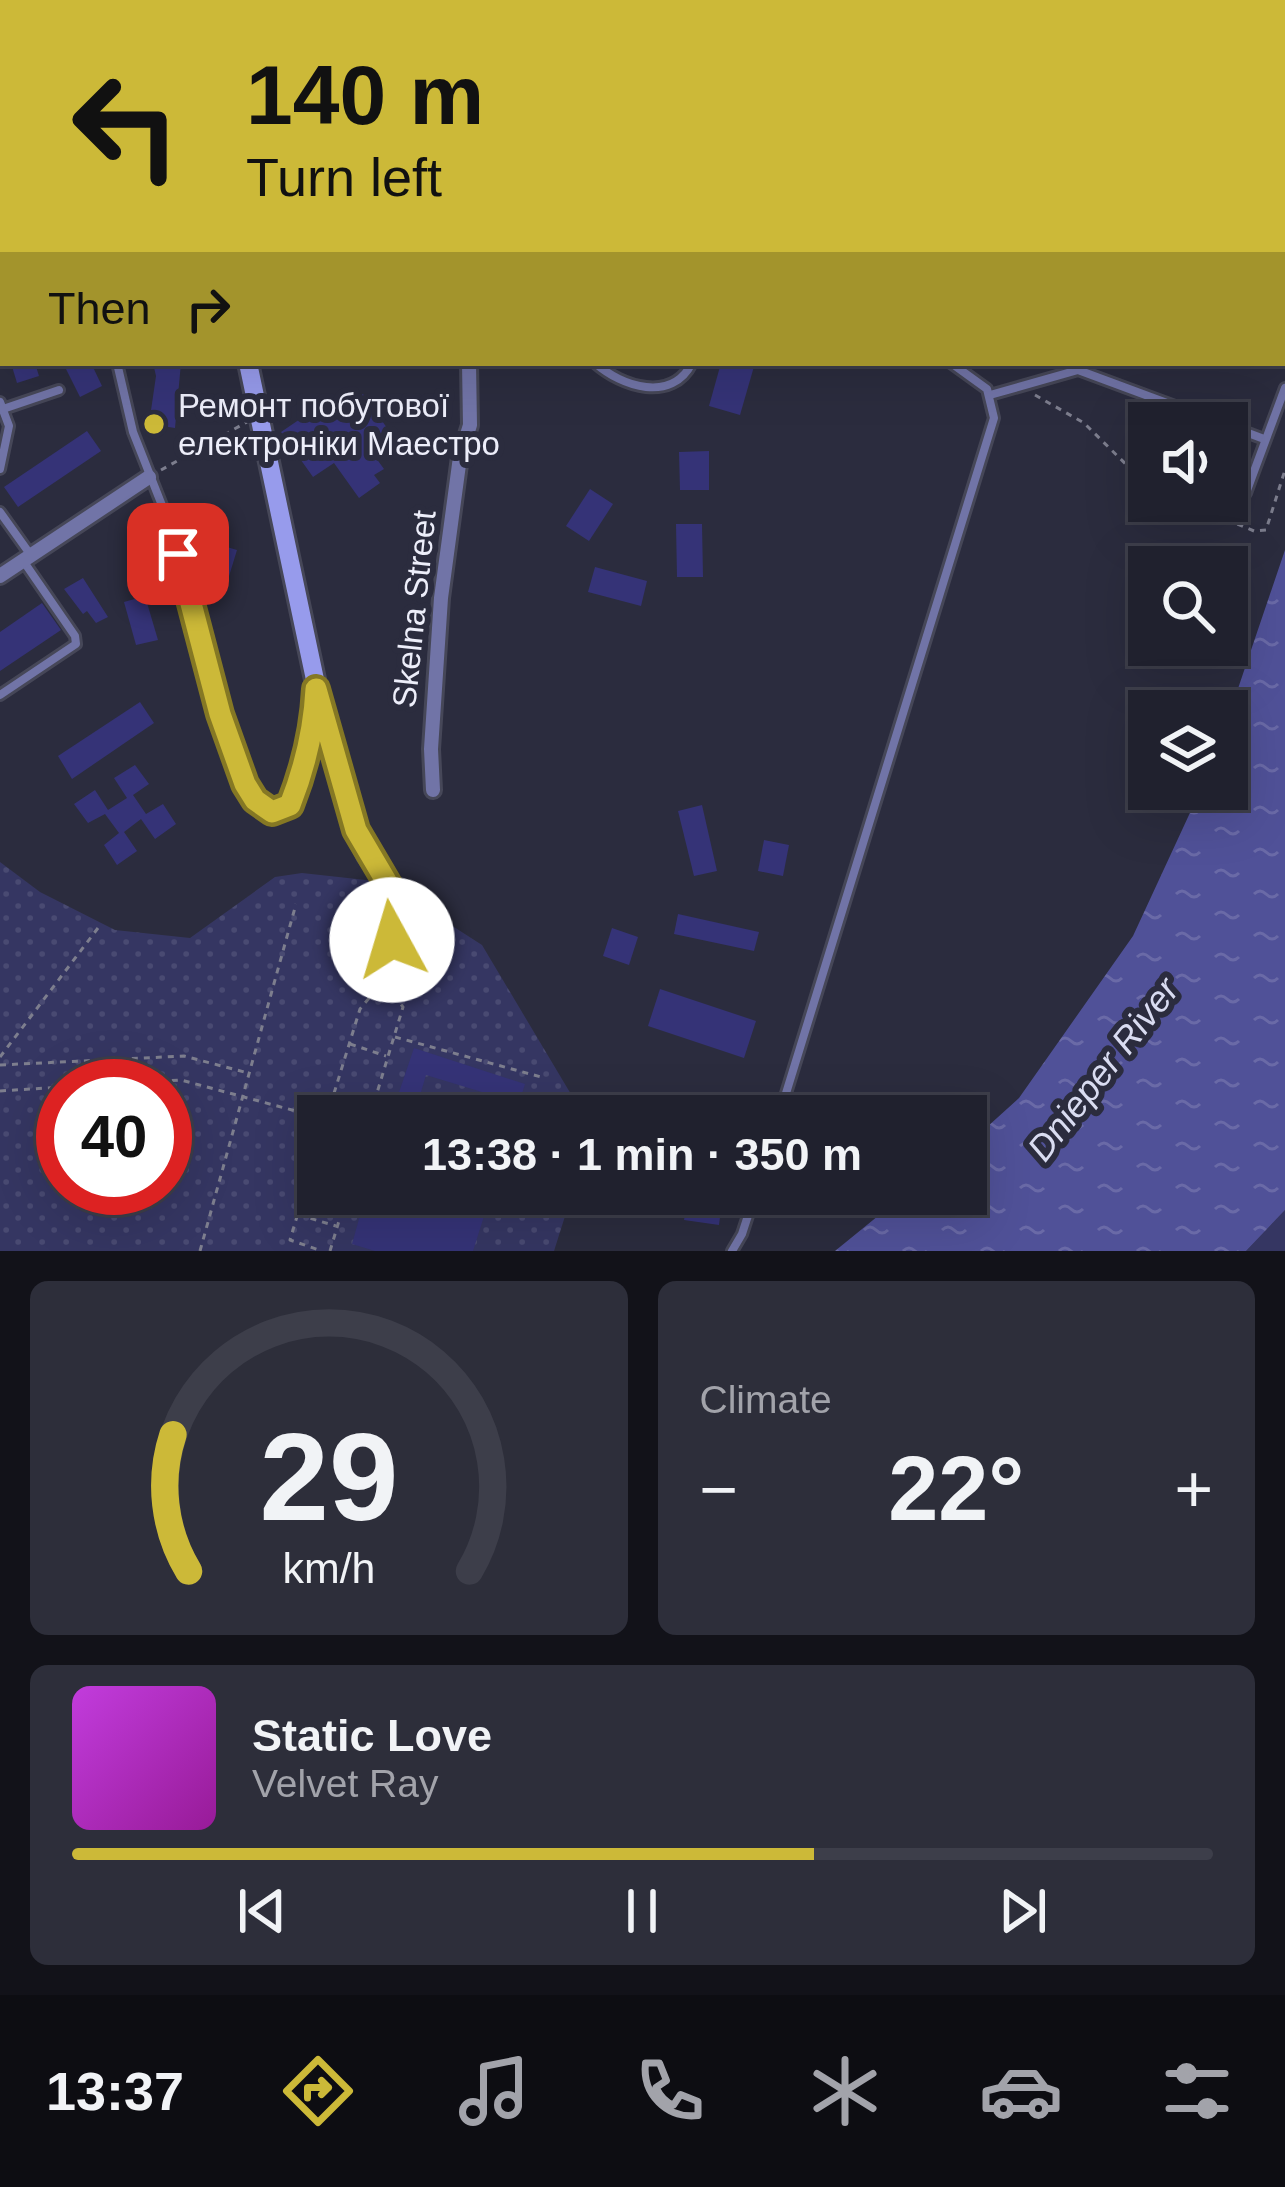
<!DOCTYPE html>
<html lang="en">
<head>
<meta charset="utf-8">
<style>
	body { margin:0; font-family:Arial,sans-serif; background:#2d2e3a; color:#f1f3f6; height:100vh; display:flex; flex-direction:column; font-size:45px; white-space:nowrap }
	* { box-sizing:border-box; margin:0 }
	p { font-size:39px; color:#a2a3aa }
	.icon { flex:none; width:66px; height:66px; fill:none; stroke:currentColor; stroke-width:2; stroke-linecap:round; stroke-linejoin:round }
	.map { position:relative; height:1251px; overflow:hidden }
	.sheet { display:flex; flex-direction:column; gap:30px; padding:30px; background:#121219; flex:1 }
	.sheet>* { flex:none }
	.hud { position:absolute; left:0px; top:0px; width:1287px; height:366px; box-shadow:0 12px 48px #0002,0 0 0 3px #3d3e4a; background:#ccb938; color:#111; overflow:hidden }
	.controls { position:absolute; left:1128px; top:402px; display:grid; gap:24px }
	.controls a { display:grid; place-items:center; width:120px; height:120px; border-radius:0px; background:#20212e; box-shadow:0 12px 48px #0002,0 0 0 3px #3d3e4a; font-size:60px }
	.speed { position:absolute; left:36px; top:1059px; display:flex; gap:24px; font-size:60px; font-weight:700; text-align:center }
	.speed>* { display:grid; place-content:center; width:156px; height:156px; border-radius:50%; background:#20212e; box-shadow:0 12px 48px #0002,0 0 0 3px #3d3e4a; line-height:1 }
	.speed .limit { border:18px solid #d22; background:#fff; color:#111 }
	.pin { position:absolute; display:grid; place-items:center; width:102px; height:102px; color:#fff; margin:-51px; border-radius:24px; box-shadow:0 6px 18px #0006 }
	.me { position:absolute; width:132px; margin:-66px; rotate:354deg; stroke-linejoin:round; filter:drop-shadow(0 0 9px #0008) }
	.turn { display:flex; align-items:center; gap:42px; height:252px; padding:0 48px; font-size:54px }
	.turn .icon { width:156px; height:156px; stroke-width:2.5 }
	.turn b { display:block; font-size:84px; line-height:102px }
	.then { display:flex; align-items:center; height:114px; padding:0 48px; background:#0003; gap:24px; font-size:45px }
	.big { font-size:90px; font-weight:700; line-height:1.1 }
	.sheet .card { flex:1; display:flex; flex-direction:column; justify-content:center; gap:18px; min-width:0; padding:0 42px; border-radius:18px; background:#2d2e3a }
	.sheet .dial { align-items:center; gap:0 }
	.dial svg { height:312px; overflow:visible; fill:none; stroke:#3d3e4a; stroke-width:7; stroke-linecap:round; text-anchor:middle }
	.dial text { fill:#f1f3f6; stroke:none }
	.song { display:flex; align-items:center; gap:36px }
	.cover { width:144px; height:144px; border-radius:18px; background:linear-gradient(135deg,hsl(290 70% 55%),hsl(300 70% 35%)) }
	.played { height:12px; border-radius:6px; background:linear-gradient(90deg,#ccb938 65%,#3d3e4a 65%) }
	.keys { display:flex; justify-content:space-around; direction:ltr }
	.heat { display:flex; justify-content:space-between; align-items:center; font-size:66px; direction:ltr }
	.sheet .tiles { flex:1; display:grid; gap:30px; grid-template-columns:1fr 1fr }
	.card:last-child { grid-column:span 2 }
	.trip { position:absolute; left:297px; top:1095px; width:690px; height:120px; border-radius:0px; background:#20212e; box-shadow:0 12px 48px #0002,0 0 0 3px #3d3e4a; font-weight:700; line-height:120px; text-align:center }
	.dock { display:flex; height:192px; justify-content:space-around; align-items:center; background:#0d0d12; color:#a2a3aa }
	.dock .icon { width:84px; height:84px }
	.dock .current { color:#ccb938 }
	.dock b { font-size:54px; color:#f1f3f6 }
	.map>svg:first-child { display:block }
</style>
</head>
<body>
<div class="map">
<svg width="1285" height="1251" viewBox="0 0 1285 1251">
	<defs>
		<pattern id="park-dots" width="8" height="8" patternUnits="userSpaceOnUse" patternTransform="scale(3)"><rect width="8" height="8" fill="#353662"/><path d="M2 2h.1M6 6h.1" fill="none" stroke="#494a72" stroke-width="1.8" stroke-linecap="round"/></pattern>
		<pattern id="water-ripples" width="26" height="14" patternUnits="userSpaceOnUse" patternTransform="scale(3)"><rect width="26" height="14" fill="#505198"/><path d="M2 4q2-2 4 0t4 0M15 11q2-2 4 0t4 0" fill="none" stroke="#6a6aa7"/></pattern>
	</defs>
	<rect width="100%" height="100%" fill="#2b2c3e"/>
	<path fill="#353662" d="M1285 1210V1251H1246Z"/>
	<path fill="url(#park-dots)" fill-rule="evenodd" d="M0 862 40 892 115 930 190 938 275 877 302 873 384 882 482 945 584 1116H318V1194H572L554 1251H0ZM63 1086H165V1188H63Z"/>
	<path fill="url(#water-ripples)" d="M1285 550V1210L1246 1251H835L905 1194H966V1146L1019 1098 1133 936 1201 789H1227V721Z"/>
	<g fill="#353377">
		<path d="M11 363H35L39 376 17 383Z"/>
		<path d="M63 363H91L102 386 80 397Z"/>
		<path d="M153 363H181L175 428 149 424 156 376Z"/>
		<path d="M721 363H755L740 415 709 406Z"/>
		<path d="M363 394 392 435 382 442 388 450 376 458 384 469 374 475 380 483 359 498 334 463 313 477 281 432 334 396 343 408Z"/>
		<path d="M87 431 101 451 18 507 4 487Z"/>
		<path d="M709 451V490H680L679 452Z"/>
		<path d="M590 489 613 504 589 541 566 526Z"/>
		<path d="M200 516 226 524 220 545 237 550 226 586 201 578 207 558 189 553Z"/>
		<path d="M676 524H702L703 577H677Z"/>
		<path d="M595 567 647 581 641 606 588 592Z"/>
		<path d="M83 578 108 617 96 623 87 611 83 614 64 589Z"/>
		<path d="M145 596 158 640 136 645 124 602Z"/>
		<path d="M42 603 61 630 0 671V632Z"/>
		<path d="M140 702 154 723 72 779 58 756Z"/>
		<path d="M135 765 149 784 133 795 146 814 163 804 176 824 155 839 141 819 124 832 137 851 117 865 104 845 119 833 105 814 88 823 74 804 95 790 108 810 127 798 114 778Z"/>
		<path d="M702 805 717 871 694 876 678 811Z"/>
		<path d="M764 840 789 845 783 876 758 871Z"/>
		<path d="M678 914 759 932 754 951 674 934Z"/>
		<path d="M612 928 638 937 629 965 603 956Z"/>
		<path d="M660 989 756 1021 744 1058 648 1026Z"/>
		<path d="M414 1048 525 1084 515 1116H489L495 1096 426 1075 414 1116H391Z"/>
		<path d="M661 1104 694 1113V1116H657Z"/>
		<path d="M366 1194H449L463 1198 464 1194H491L473 1251H375L352 1244Z"/>
		<path d="M688 1196 722 1201 719 1225 684 1220Z"/>
	</g>
	<g fill="none" stroke-linecap="round" stroke-linejoin="round">
		<defs>
			<g id="lane">
				<path d="M261 3 264 0"/>
				<path d="M1284 120 1285 121"/>
				<path d="M1284 280 1285 277"/>
				<path d="M1284 348 1285 349"/>
				<path d="M117 363 133 432 165 513 220 714 249 792 272 812 290 805 314 725 315 705"/>
				<path d="M595 363C622 387 672 403 692 363"/>
				<path d="M990 395 1078 370 1221 423"/>
				<path d="M0 402 9 426 0 469"/>
				<path d="M3 409 59 390"/>
				<path d="M1227 425 1264 439"/>
				<path d="M1246 493 1285 388"/>
				<path d="M0 512 30 554"/>
				<path d="M0 695 76 644 75 636 24 562"/>
				<path d="M779 1116 994 418 987 389 951 363"/>
				<path d="M732 1251 742 1234 755 1194"/>
			</g>
			<g id="street">
				<path d="M175 3V0"/>
				<path d="M581 3 586 0"/>
				<path d="M0 271 3 269"/>
				<path d="M0 576 149 477"/>
				<path d="M433 790 431 749 441 598 460 457 470 425 469 363"/>
			</g>
			<g id="secondary">
				<path d="M0 63 3 66"/>
				<path d="M248 363 317 689 355 830 367 855 389 886 392 940"/>
			</g>
		</defs>
		<use href="#lane" stroke="#464758" stroke-width="14"/>
		<use href="#street" stroke="#464758" stroke-width="20"/>
		<use href="#secondary" stroke="#464758" stroke-width="24"/>
		<g stroke="#7d7e8e" stroke-width="3" stroke-dasharray="6 6" stroke-linecap="butt">
			<path d="M1227 0 1231 3"/>
			<path d="M1284 31 1285 32"/>
			<path d="M1035 395 1084 423 1149 487"/>
			<path d="M161 470 247 422"/>
			<path d="M1182 501 1254 531 1266 530 1285 470"/>
			<path d="M395 1037 541 1077"/>
			<path d="M350 1044 386 1056"/>
			<path d="M0 1057 98 928"/>
			<path d="M0 1065 184 1056 248 1073"/>
			<path d="M88 1086 181 1080 318 1117"/>
			<path d="M0 1091 63 1087"/>
			<path d="M327 1116 360 1009 375 991H390L403 1007 370 1116"/>
			<path d="M318 1146 290 1240 322 1251"/>
			<path d="M299 1215 336 1226"/>
			<path d="M200 1251 296 904"/>
			<path d="M330 1251 347 1194"/>
		</g>
		<use href="#lane" stroke="#7174a7" stroke-width="8"/>
		<use href="#street" stroke="#7174a7" stroke-width="14"/>
		<use href="#secondary" stroke="#979bec" stroke-width="18"/>
	</g>
	<g fill="none" stroke-linecap="round" stroke-linejoin="round">
		<defs>
			<path id="route" d="M178 554 220 714 245 784 255 800 272 812 290 805C305 767 314 729 316 689L356 830 389 886 392 940"/>
		</defs>
		<use href="#route" stroke="#857824" stroke-width="30"/>
		<use href="#route" stroke="#ccb938" stroke-width="21"/>
	</g>
	<circle fill="#ccb938" stroke="#2b2c3e" stroke-width="4.5" cx="154" cy="424" r="12"/>
	<g text-anchor="middle" dominant-baseline="central" stroke-width="12" stroke-linejoin="round" paint-order="stroke">
		<g font-size="33" fill="#edeefa" stroke="#2b2c3e" text-anchor="start">
			<text x="178" y="405">Ремонт побутової<tspan x="178" dy="38">електроніки Маестро</tspan></text>
		</g>
		<g font-size="33" fill="#edeefa" stroke="#2b2c3e">
			<text transform="translate(414 609) rotate(-84)">Skelna Street</text>
		</g>
		<g font-size="36" font-style="italic" fill="#d9dcf1" stroke="#2b2c3e">
			<text transform="translate(1103 1069) rotate(-52)">Dnieper River</text>
		</g>
	</g>
</svg>
<div class="controls">
<a><svg class="icon" aria-label="sound" viewBox="0 0 24 24"><path d="M4 9h4l5-4v14l-5-4H4zM17 9q2 3 0 6"/></svg></a>
<a><svg class="icon" aria-label="search" viewBox="0 0 24 24"><circle cx="10" cy="10" r="6"/><path d="M15 15l6 6"/></svg></a>
<a><svg class="icon" aria-label="layers" viewBox="0 0 24 24"><path d="M12 4l9 5-9 5-9-5zM3 14l9 5 9-5"/></svg></a>
</div>
<div class="speed"><div class="limit">40</div></div>
<div class="pin" style="left:178px;top:554px;background:#d93025"><svg class="icon" aria-label="arrive" viewBox="0 0 24 24"><path d="M6 21V4h12l-3 4 3 4H6"/></svg></div>
<svg class="me" style="left:392px;top:940px" viewBox="-20 -20 40 40"><circle r="19" fill="#fff"/><path d="M0-13L10 11 0 6-10 11z" fill="#ccb938"/></svg>
<div class="trip">13:38 · 1 min · 350 m</div>
<div class="hud">
<div class="turn"><svg class="icon" aria-label="left" viewBox="0 0 24 24"><path d="M17 20v-9H6M10 6l-5 5 5 5"/></svg><div><b>140 m</b>Turn left</div></div>
<div class="then">Then<svg class="icon" aria-label="right" viewBox="0 0 24 24"><path d="M7 20v-9h11M14 6l5 5-5 5"/></svg></div>
</div>
</div>
<section class="sheet">
<div class="tiles">
<div class="card dial"><svg viewBox="0 0 100 80">
<path d="M14 69A42 42 0 1 1 86 69"/>
<path d="M14 69A42 42 0 0 1 10 34" stroke="#ccb938"/>
<text x="50" y="56" font-size="32" font-weight="700">29</text>
<text x="50" y="72" font-size="11">km/h</text>
</svg></div>
<div class="card"><p>Climate</p>
<div class="heat"><a>−</a><b class="big">22°</b><a>+</a></div>
</div>
<div class="card">
<div class="song"><i class="cover"></i><div><b>Static Love</b><p>Velvet Ray</p></div></div>
<div class="played"></div>
<div class="keys"><svg class="icon" aria-label="previous" viewBox="0 0 24 24"><path d="M18 5L8 12l10 7zM5 5v14"/></svg><svg class="icon" aria-label="pause" viewBox="0 0 24 24"><path d="M8 5v14M16 5v14"/></svg><svg class="icon" aria-label="next" viewBox="0 0 24 24"><path d="M6 5l10 7-10 7zM19 5v14"/></svg></div>
</div>
</div>
</section>
<nav class="dock">
<b>13:37</b>
<svg class="icon current" aria-label="directions" viewBox="0 0 24 24"><path d="M12 3l9 9-9 9-9-9zM9 14v-3h6M13 9l2 2-2 2"/></svg>
<svg class="icon" aria-label="music" viewBox="0 0 24 24"><path d="M9 18V5l10-2v13"/><circle cx="6" cy="18" r="3"/><circle cx="16" cy="16" r="3"/></svg>
<svg class="icon" aria-label="phone" viewBox="0 0 24 24"><path d="M5 4h4l2 5-3 2q2 4 5 5l2-3 5 2v4C11 20 4 13 5 4z"/></svg>
<svg class="icon" aria-label="climate" viewBox="0 0 24 24"><path d="M12 3v18M4 7l16 10M4 17L20 7"/></svg>
<svg class="icon" aria-label="car" viewBox="0 0 24 24"><path d="M5 17H2v-5l4-1 3-4h7l3 4 3 1v5h-3M9 17h6M6 11h13"/><circle cx="7" cy="17" r="2"/><circle cx="17" cy="17" r="2"/></svg>
<svg class="icon" aria-label="filters" viewBox="0 0 24 24"><path d="M4 7h16M4 17h16"/><circle cx="9" cy="7" r="2"/><circle cx="15" cy="17" r="2"/></svg>
</nav>
</body>
</html>
